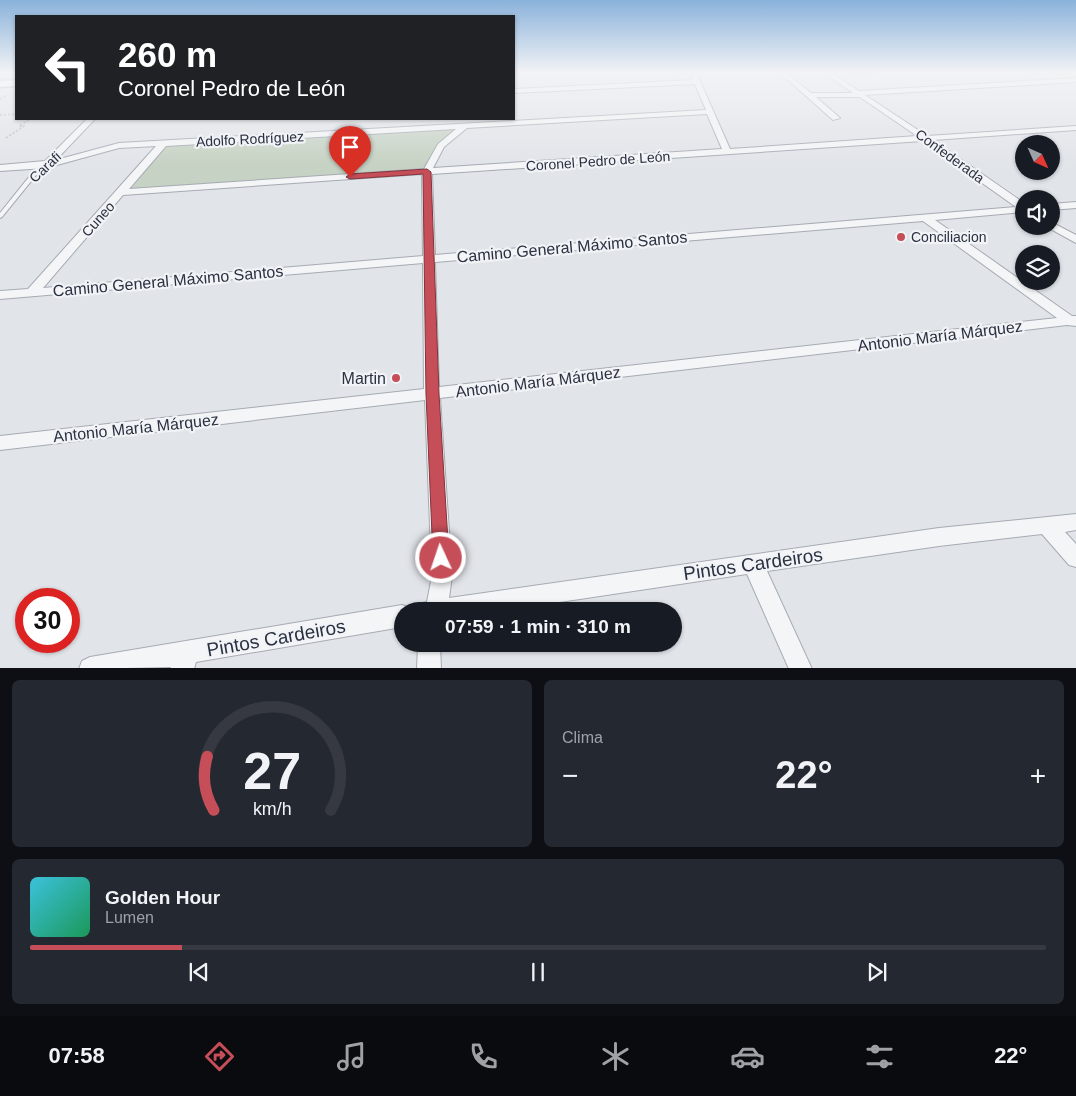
<!DOCTYPE html>
<html lang="es">
<head>
<meta charset="utf-8">
<style>
	body { margin:0; font-family:Helvetica,sans-serif; background:#242831; color:#f1f3f6; height:100vh; display:flex; flex-direction:column; font-size:19px; white-space:nowrap }
	* { box-sizing:border-box; margin:0 }
	p { font-size:16px; color:#9ea1a6 }
	.icon { flex:none; width:28px; height:28px; fill:none; stroke:currentColor; stroke-width:2; stroke-linecap:round; stroke-linejoin:round }
	.map { position:relative; height:668px; overflow:hidden }
	.side { display:flex; flex-direction:column; gap:12px; padding:12px; background:#0d0f14; flex:1 }
	.side>* { flex:none }
	.guide { position:absolute; left:15px; top:15px; width:500px; height:105px; border-radius:0px; box-shadow:0 1px 4px #0004; background:#202124; color:#fff; overflow:hidden }
	.needle { width:32px; rotate:135deg }
	.controls { position:absolute; left:1015px; top:135px; display:grid; gap:10px }
	.controls a { display:grid; place-items:center; width:45px; height:45px; border-radius:50%; background:#171b24; box-shadow:0 1px 4px #0004; font-size:25px }
	.speed { position:absolute; left:15px; top:588px; display:flex; gap:10px; font-size:25px; font-weight:700; text-align:center }
	.speed>* { display:grid; place-content:center; width:65px; height:65px; border-radius:50%; background:#171b24; box-shadow:0 1px 4px #0004; line-height:1 }
	.speed .limit { border:8px solid #d22; background:#fff; color:#111 }
	.pin { position:absolute; display:grid; place-items:center; width:42px; height:42px; color:#fff; margin:-51px -21px; border-radius:50% 50% 50% 0; rotate:-45deg; box-shadow:0 0 5px #0007 }
	.pin .icon { rotate:45deg }
	.me { position:absolute; width:55px; margin:-28px; rotate:357deg; stroke-linejoin:round; filter:drop-shadow(0 0 4px #0008) }
	.turn { display:flex; align-items:center; gap:18px; height:105px; padding:0 20px; font-size:22px }
	.turn .icon { width:65px; height:65px; stroke-width:2.5 }
	.turn b { display:block; font-size:35px; line-height:42px }
	.big { font-size:38px; font-weight:700; line-height:1.1 }
	.side .widget { flex:1; display:flex; flex-direction:column; justify-content:center; gap:8px; min-width:0; padding:0 18px; border-radius:8px; background:#242831 }
	.side .dial { align-items:center; gap:0 }
	.dial svg { height:130px; overflow:visible; fill:none; stroke:#363941; stroke-width:7; stroke-linecap:round; text-anchor:middle }
	.dial text { fill:#f1f3f6; stroke:none }
	.song { display:flex; align-items:center; gap:15px }
	.cover { width:60px; height:60px; border-radius:8px; background:linear-gradient(135deg,hsl(190 70% 55%),hsl(150 70% 35%)) }
	.played { height:5px; border-radius:2px; background:linear-gradient(90deg,#c64e58 15%,#363941 15%) }
	.keys { display:flex; justify-content:space-around; direction:ltr }
	.heat { display:flex; justify-content:space-between; align-items:center; font-size:28px; direction:ltr }
	.side .tiles { flex:1; display:grid; gap:12px; grid-template-columns:1fr 1fr }
	.widget:last-child { grid-column:span 2 }
	.trip { position:absolute; left:394px; top:602px; width:288px; height:50px; border-radius:25px; background:#171b24; box-shadow:0 1px 4px #0004; font-weight:700; line-height:50px; text-align:center }
	.tabs { display:flex; height:80px; justify-content:space-around; align-items:center; background:#090b0e; color:#9ea1a6 }
	.tabs .icon { width:35px; height:35px }
	.tabs .current { color:#c64e58 }
	.tabs b { font-size:22px; color:#f1f3f6 }
	.map>svg:first-child { display:block }
</style>
</head>
<body>
<div class="map">
<svg width="1076" height="669" viewBox="0 0 1076 669">
	<rect width="100%" height="100%" fill="#e1e4e9"/>
	<path fill="#c6d2c3" d="M454 129 456 130 435 150 423 170 130 190 163 149 170 145Z"/>
	<g fill="none" stroke-linecap="round" stroke-linejoin="round">
		<defs>
			<path id="lane" d="M46 164H48V166L41 169 2 217 0 218V213L37 167Z"/>
			<g id="street">
				<path d="M690 72H696L730 149 917 136 860 97H816L840 118 833 120 779 72H785L811 93H853L823 72H877L874 74 834 75 859 91 1076 78V82L865 95 927 136 1076 126V130L933 140 1024 203V212L935 220 1072 316H1076V326L1067 325 440 398 452 576 449 598 939 528 1076 514V530L1065 532 1076 544V567L1069 565 1042 534 939 546 767 571 812 669H789L747 574 500 611H419L422 603 427 602 432 576 425 400 0 450V436L424 389 423 263 0 299V291L28 289 156 146 119 148 46 168 0 171V165L45 161 87 119H95L56 160 119 143 706 110 695 84 514 93V89L693 80ZM707 114 722 149 433 168 444 147 467 128ZM456 129 438 144 424 169 129 189 166 146ZM923 141 1016 207 435 255 432 174ZM422 174 423 256 43 288 123 195ZM923 221 1057 318 439 387 435 262Z"/>
				<path d="M1076 202V208L1051 210V204Z"/>
				<path d="M1051 222 1076 235V243L1047 227 1051 226Z"/>
				<path d="M402 605 410 608 411 611H402V627L196 662 194 669H170L171 667 79 669 82 661 90 657Z"/>
				<path d="M418 644H440L441 669H417Z"/>
			</g>
			<path id="primary" d="M16 80V86L0 87V81Z"/>
		</defs>
		<use href="#lane" stroke="#a6abb3" stroke-width="2"/>
		<use href="#street" stroke="#a6abb3" stroke-width="2"/>
		<use href="#primary" stroke="#a1a7b4" stroke-width="3"/>
		<g stroke="#bfc2c7" stroke-width="2" stroke-dasharray="2 2" stroke-linecap="butt">
			<path d="M0 99 7 95"/>
			<path d="M0 115 16 114"/>
			<path d="M6 138 24 126H19L30 119"/>
		</g>
		<use href="#lane" fill="#f4f5f7" fill-rule="evenodd"/>
		<use href="#street" fill="#f4f5f7" fill-rule="evenodd"/>
		<use href="#primary" fill="#fff" fill-rule="evenodd"/>
	</g>
	<linearGradient id="sky" x2="0" y2="1"><stop stop-color="#8ab2db"/><stop offset="0.44" stop-color="#f2f3f5"/><stop offset="1" stop-color="#f2f3f5" stop-opacity="0"/></linearGradient>
	<rect width="1076" height="165" fill="url(#sky)"/>
	<path fill="#c64e58" stroke="#813339" d="M427 169 431 172 439 394 449 558 447 563 441 565 435 563 433 558 426 394 423 174 350 179 346 177 350 174Z"/>
	<g fill="#c64e58" stroke="#f1f3f6" stroke-width="2">
		<circle cx="901" cy="237" r="5"/>
		<circle cx="396" cy="378" r="5"/>
	</g>
	<g text-anchor="middle" dominant-baseline="central" stroke-width="4.5" stroke-linejoin="round" paint-order="stroke">
		<g font-size="14" fill="#2a3140" stroke="#f1f3f6">
			<text transform="translate(250 139) rotate(-3)">Adolfo Rodríguez</text>
			<text transform="translate(950 156) rotate(36)">Confederada</text>
			<text transform="translate(598 161) rotate(-4)">Coronel Pedro de León</text>
			<text transform="translate(45 167) rotate(-43)">Carafi</text>
			<text transform="translate(98 219) rotate(-48)">Cuneo</text>
		</g>
		<g font-size="14" fill="#2a3140" stroke="#f1f3f6" text-anchor="start">
			<text x="911" y="237">Conciliacion</text>
		</g>
		<g font-size="16" fill="#2a3140" stroke="#f1f3f6">
			<text transform="translate(572 247) rotate(-5)">Camino General Máximo Santos</text>
			<text transform="translate(168 281) rotate(-5)">Camino General Máximo Santos</text>
			<text transform="translate(940 336) rotate(-7)">Antonio María Márquez</text>
			<text transform="translate(538 382) rotate(-7)">Antonio María Márquez</text>
			<text transform="translate(136 428) rotate(-6)">Antonio María Márquez</text>
		</g>
		<g font-size="16" fill="#2a3140" stroke="#f1f3f6" text-anchor="end">
			<text x="386" y="378">Martin</text>
		</g>
		<g font-size="19" fill="#2a3140" stroke="#f1f3f6">
			<text transform="translate(753 564) rotate(-8)">Pintos Cardeiros</text>
			<text transform="translate(276 638) rotate(-10)">Pintos Cardeiros</text>
		</g>
	</g>
</svg>
<div class="controls">
<a><svg class="needle" viewBox="-14 -14 28 28"><path d="M0-13l5 13h-10z" fill="#e53935"/><path d="M0 13l5-13h-10z" fill="#9ea1a6"/></svg></a>
<a><svg class="icon" aria-label="sound" viewBox="0 0 24 24"><path d="M4 9h4l5-4v14l-5-4H4zM17 9q2 3 0 6"/></svg></a>
<a><svg class="icon" aria-label="layers" viewBox="0 0 24 24"><path d="M12 4l9 5-9 5-9-5zM3 14l9 5 9-5"/></svg></a>
</div>
<div class="speed"><div class="limit">30</div></div>
<div class="pin" style="left:350px;top:177px;background:#d93025"><svg class="icon" aria-label="arrive" viewBox="0 0 24 24"><path d="M6 21V4h12l-3 4 3 4H6"/></svg></div>
<svg class="me" style="left:441px;top:558px" viewBox="-20 -20 40 40"><circle r="17" fill="#c64e58" stroke="#fff" stroke-width="3"/><path d="M0-11L8 9 0 5-8 9z" fill="#fff"/></svg>
<div class="trip">07:59 · 1 min · 310 m</div>
<div class="guide">
<div class="turn"><svg class="icon" aria-label="left" viewBox="0 0 24 24"><path d="M17 20v-9H6M10 6l-5 5 5 5"/></svg><div><b>260 m</b>Coronel Pedro de León</div></div>
</div>
</div>
<section class="side">
<div class="tiles">
<div class="widget dial"><svg viewBox="0 0 100 80">
<path d="M14 69A42 42 0 1 1 86 69"/>
<path d="M14 69A42 42 0 0 1 10 36" stroke="#c64e58"/>
<text x="50" y="56" font-size="32" font-weight="700">27</text>
<text x="50" y="72" font-size="11">km/h</text>
</svg></div>
<div class="widget"><p>Clima</p>
<div class="heat"><a>−</a><b class="big">22°</b><a>+</a></div>
</div>
<div class="widget">
<div class="song"><i class="cover"></i><div><b>Golden Hour</b><p>Lumen</p></div></div>
<div class="played"></div>
<div class="keys"><svg class="icon" aria-label="previous" viewBox="0 0 24 24"><path d="M18 5L8 12l10 7zM5 5v14"/></svg><svg class="icon" aria-label="pause" viewBox="0 0 24 24"><path d="M8 5v14M16 5v14"/></svg><svg class="icon" aria-label="next" viewBox="0 0 24 24"><path d="M6 5l10 7-10 7zM19 5v14"/></svg></div>
</div>
</div>
</section>
<nav class="tabs">
<b>07:58</b>
<svg class="icon current" aria-label="directions" viewBox="0 0 24 24"><path d="M12 3l9 9-9 9-9-9zM9 14v-3h6M13 9l2 2-2 2"/></svg>
<svg class="icon" aria-label="music" viewBox="0 0 24 24"><path d="M9 18V5l10-2v13"/><circle cx="6" cy="18" r="3"/><circle cx="16" cy="16" r="3"/></svg>
<svg class="icon" aria-label="phone" viewBox="0 0 24 24"><path d="M5 4h4l2 5-3 2q2 4 5 5l2-3 5 2v4C11 20 4 13 5 4z"/></svg>
<svg class="icon" aria-label="climate" viewBox="0 0 24 24"><path d="M12 3v18M4 7l16 10M4 17L20 7"/></svg>
<svg class="icon" aria-label="car" viewBox="0 0 24 24"><path d="M5 17H2v-5l4-1 3-4h7l3 4 3 1v5h-3M9 17h6M6 11h13"/><circle cx="7" cy="17" r="2"/><circle cx="17" cy="17" r="2"/></svg>
<svg class="icon" aria-label="filters" viewBox="0 0 24 24"><path d="M4 7h16M4 17h16"/><circle cx="9" cy="7" r="2"/><circle cx="15" cy="17" r="2"/></svg>
<b>22°</b>
</nav>
</body>
</html>
